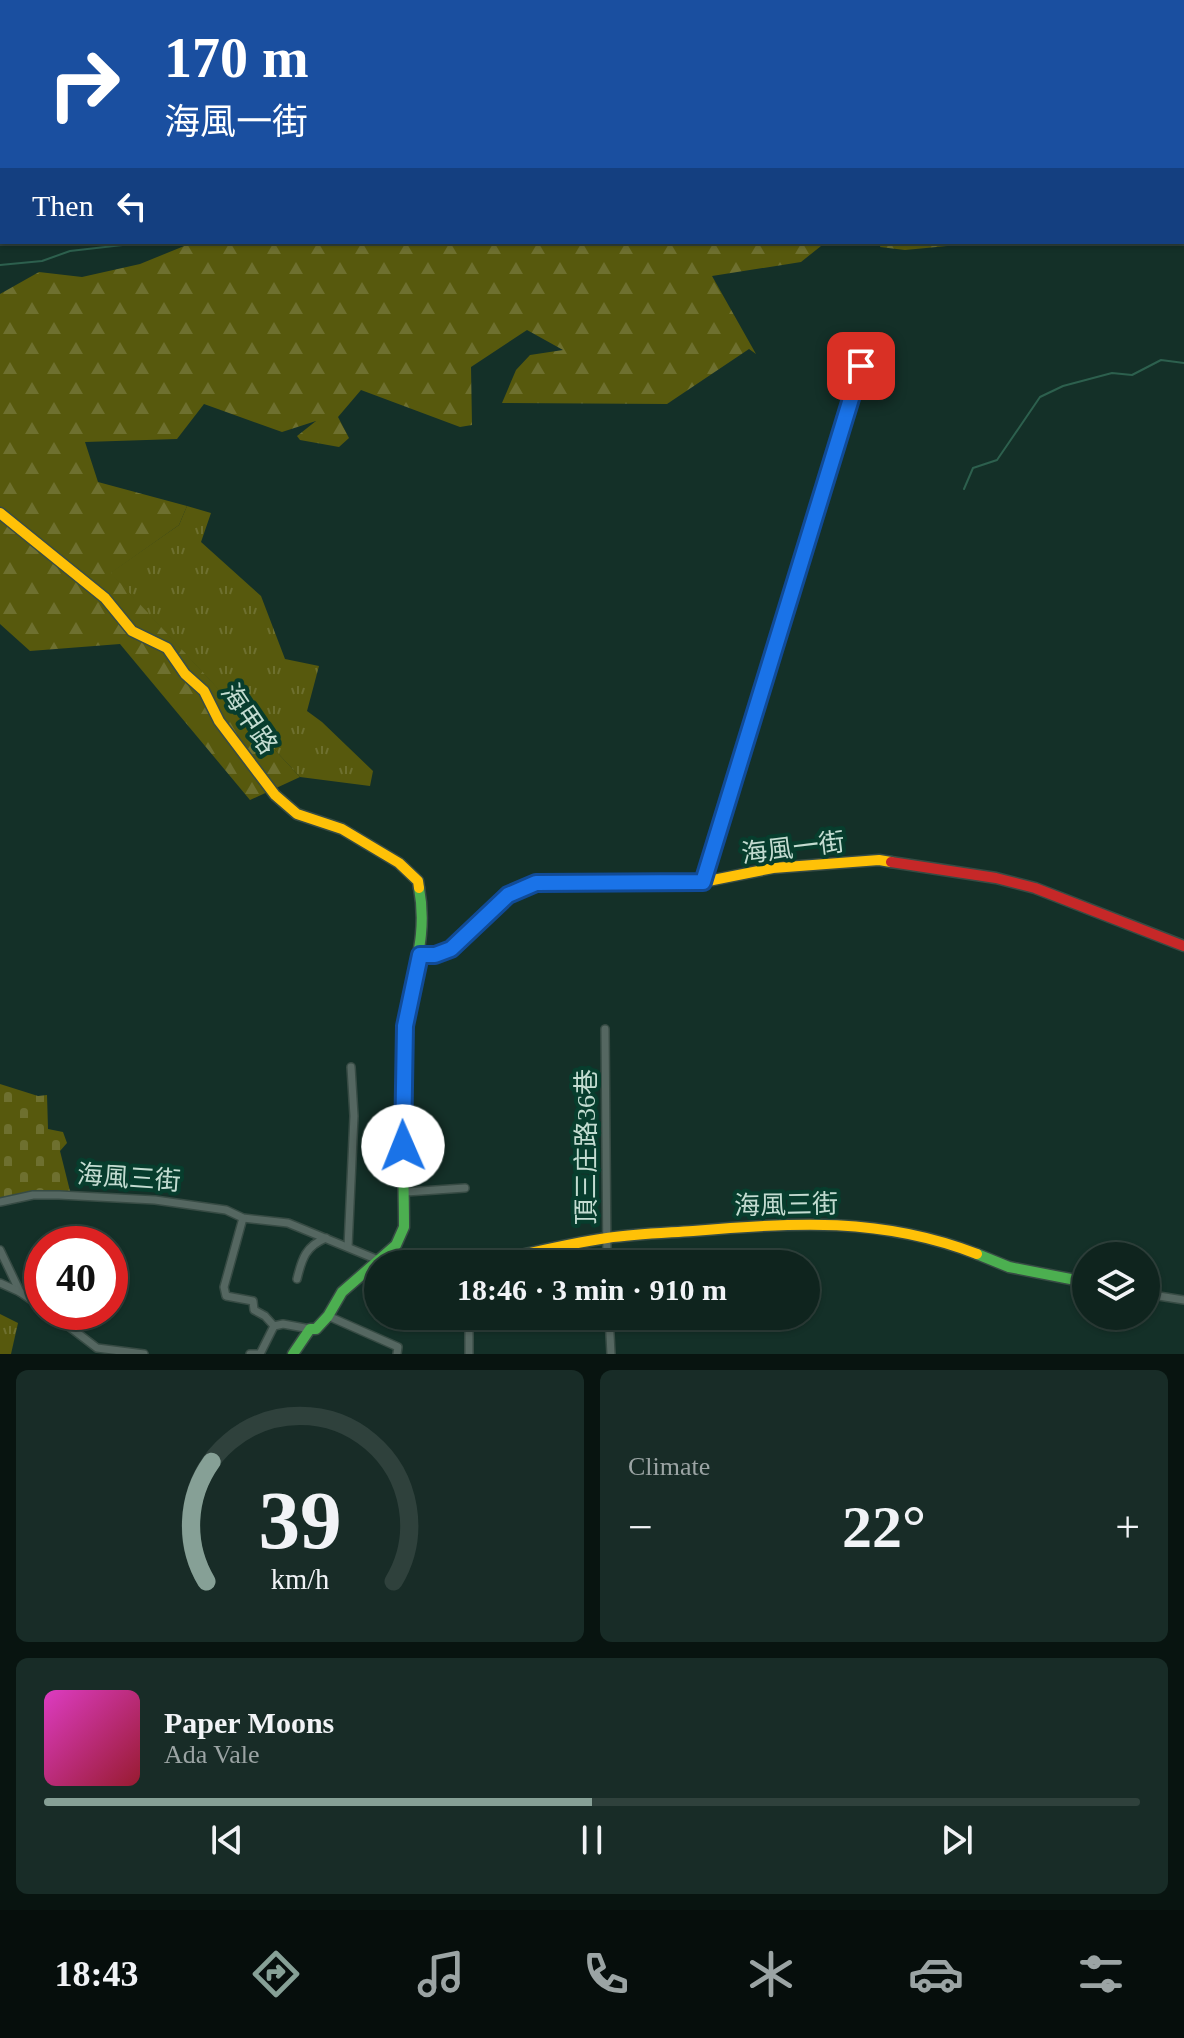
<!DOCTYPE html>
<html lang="en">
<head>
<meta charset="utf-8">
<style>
	body { margin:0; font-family:"Times New Roman","Noto Sans TC",serif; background:#182c27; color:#f1f3f6; height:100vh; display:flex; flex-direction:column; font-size:30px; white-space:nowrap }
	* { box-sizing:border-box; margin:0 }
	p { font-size:26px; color:#9ba4a4 }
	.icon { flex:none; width:44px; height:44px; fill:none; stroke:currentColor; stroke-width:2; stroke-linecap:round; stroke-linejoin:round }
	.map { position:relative; height:1354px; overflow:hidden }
	.panel { display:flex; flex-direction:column; gap:16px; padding:16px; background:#081410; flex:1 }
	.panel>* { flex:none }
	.guide { position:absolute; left:0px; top:0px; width:1184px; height:244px; box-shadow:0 2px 6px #0004,0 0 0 2px #2f413c; background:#1a4fa0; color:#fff; overflow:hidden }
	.buttons { position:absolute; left:1072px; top:1242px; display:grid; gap:16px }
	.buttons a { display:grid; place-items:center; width:88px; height:88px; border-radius:50%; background:#0f241e; box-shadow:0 2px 6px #0004,0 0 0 2px #2f413c; font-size:40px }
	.speed { position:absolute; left:24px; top:1226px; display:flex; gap:16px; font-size:40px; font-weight:700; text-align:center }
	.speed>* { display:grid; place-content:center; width:104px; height:104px; border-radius:50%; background:#0f241e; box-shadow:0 2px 6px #0004,0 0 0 2px #2f413c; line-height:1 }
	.speed .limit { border:12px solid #d22; background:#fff; color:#111 }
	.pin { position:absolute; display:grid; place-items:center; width:68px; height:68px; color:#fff; margin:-34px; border-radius:16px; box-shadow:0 4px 12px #0006 }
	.me { position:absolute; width:88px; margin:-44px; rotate:359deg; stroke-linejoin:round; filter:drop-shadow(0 0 6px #0008) }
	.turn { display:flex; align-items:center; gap:28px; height:168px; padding:0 32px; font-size:36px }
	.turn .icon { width:104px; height:104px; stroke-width:2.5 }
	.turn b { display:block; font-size:56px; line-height:68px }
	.then { display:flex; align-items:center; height:76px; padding:0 32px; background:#0003; gap:16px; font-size:30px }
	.big { font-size:60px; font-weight:700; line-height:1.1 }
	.panel .widget { flex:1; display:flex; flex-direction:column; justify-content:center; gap:12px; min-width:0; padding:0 28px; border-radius:12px; background:#182c27 }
	.panel .dial { align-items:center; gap:0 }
	.dial svg { height:208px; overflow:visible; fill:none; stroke:#2f413c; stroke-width:7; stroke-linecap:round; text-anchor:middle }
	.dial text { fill:#f1f3f6; stroke:none }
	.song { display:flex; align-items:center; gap:24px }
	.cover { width:96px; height:96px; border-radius:12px; background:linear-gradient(135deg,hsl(310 70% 55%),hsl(350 70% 35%)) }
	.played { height:8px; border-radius:4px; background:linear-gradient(90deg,#86a096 50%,#2f413c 50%) }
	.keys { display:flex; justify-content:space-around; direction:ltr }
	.heat { display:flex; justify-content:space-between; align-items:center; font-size:44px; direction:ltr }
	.panel .tiles { flex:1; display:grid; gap:16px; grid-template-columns:1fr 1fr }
	.widget:last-child { grid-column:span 2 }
	.trip { position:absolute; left:364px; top:1250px; width:456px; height:80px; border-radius:40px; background:#0f241e; box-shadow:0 2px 6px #0004,0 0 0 2px #2f413c; font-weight:700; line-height:80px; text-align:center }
	.dock { display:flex; height:128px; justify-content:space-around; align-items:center; background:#060e0c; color:#9ba4a4 }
	.dock .icon { width:56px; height:56px }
	.dock .current { color:#86a096 }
	.dock b { font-size:36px; color:#f1f3f6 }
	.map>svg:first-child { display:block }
</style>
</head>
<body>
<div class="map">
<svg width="1184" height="1354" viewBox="0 0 1184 1354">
	<defs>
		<pattern id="grass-tufts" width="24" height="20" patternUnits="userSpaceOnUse" patternTransform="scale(2)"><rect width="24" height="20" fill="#57590d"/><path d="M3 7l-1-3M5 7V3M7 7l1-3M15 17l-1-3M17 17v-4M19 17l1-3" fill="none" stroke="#6e702f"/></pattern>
		<pattern id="forest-firs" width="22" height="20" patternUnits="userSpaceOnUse" patternTransform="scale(2)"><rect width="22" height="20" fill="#57590d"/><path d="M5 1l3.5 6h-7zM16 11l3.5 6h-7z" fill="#6e702f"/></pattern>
		<pattern id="cemetery-stones" width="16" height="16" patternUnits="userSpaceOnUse" patternTransform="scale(2)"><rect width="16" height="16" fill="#57590d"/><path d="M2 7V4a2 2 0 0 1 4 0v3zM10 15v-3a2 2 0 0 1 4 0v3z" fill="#6e702f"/></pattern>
	</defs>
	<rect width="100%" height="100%" fill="#143028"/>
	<g fill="url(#grass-tufts)">
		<path d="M187 506 211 513 201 542 261 596 285 659 319 666 307 711 322 722 373 771 370 786 300 777 110 573 179 525Z"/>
		<path d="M0 1314 18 1323 11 1354H0Z"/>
	</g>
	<g fill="url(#forest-firs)">
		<path d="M0 0H533L2 2 0 185Z"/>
		<path d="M194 242H826L801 262 712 276 756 354 749 349 667 404 502 403 516 370 530 355 563 350 527 330 471 367 472 425 460 427 361 390 338 417 349 438 339 447 300 440 297 436 316 421 282 432 204 404 177 439 85 442 98 482 187 506 179 525 111 573 300 777 250 800 120 644 30 651 0 624V294L39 272 82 277 140 264Z"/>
		<path d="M882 242H989L905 250 880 247Z"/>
	</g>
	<path fill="url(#cemetery-stones)" d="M0 1084 38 1096 47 1095 48 1129 63 1132 67 1143 60 1151 70 1191H41L0 1198Z"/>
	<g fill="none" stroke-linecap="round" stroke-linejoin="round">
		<g stroke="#2d604e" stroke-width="2">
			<path d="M830 0 843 2"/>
			<path d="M771 2 775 0"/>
			<path d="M1062 2 1077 0"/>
			<path d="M0 265 42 261 70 251 149 242"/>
			<path d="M964 489 973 468 997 460 1040 397 1063 386 1112 373 1132 375 1161 360 1184 363"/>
		</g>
		<defs>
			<g id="street">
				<path d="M703 882 869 337"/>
				<path d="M605 1029 607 1264"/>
				<path d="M406 1192 465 1188"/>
				<path d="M0 1202 33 1195H59L155 1200 226 1210 243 1218 288 1223 388 1264"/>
				<path d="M243 1218 224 1287 226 1296 253 1301 254 1310 265 1316 274 1326"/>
				<path d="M348 1247 354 1116 351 1067"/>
				<path d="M0 1250 20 1292 42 1307"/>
				<path d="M297 1279C302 1258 306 1246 326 1238"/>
				<path d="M0 1283 20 1292"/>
				<path d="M1146 1294 1184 1300"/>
				<path d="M50 1312 97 1348 144 1354"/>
				<path d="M328 1316 398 1347 397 1354"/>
				<path d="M609 1316 611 1354"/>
				<path d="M250 1354H260L274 1326 283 1324 310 1329"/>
				<path d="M469 1354V1316"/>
			</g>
			<g id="fast">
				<path d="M50 2 52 0"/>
				<path d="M0 11 2 8"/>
				<path d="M977 1254 1009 1267 1086 1282"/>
				<path d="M293 1354 310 1329H316L328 1316 342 1292 396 1245 404 1227C404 1161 399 1094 405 1029 409 978 429 941 419 888"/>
			</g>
			<g id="slow">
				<path d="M194 0 195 2"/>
				<path d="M480 2 491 0"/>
				<path d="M0 90 2 87"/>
				<path d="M0 513 105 598 132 631 167 648 185 674 204 691 219 721 275 795 297 814 342 829 399 863 418 881 419 888"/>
				<path d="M420 955H435L451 949 508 895 536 883 703 882 773 868 879 860 891 862"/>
				<path d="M481 1264C523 1255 565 1244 607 1238 635 1234 664 1233 693 1231 793 1222 882 1217 977 1254"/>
			</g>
			<g id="jam">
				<path d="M67 0V2"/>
				<path d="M272 0 279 2"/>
				<path d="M0 181 2 180"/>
				<path d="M891 862 996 878 1035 888 1184 946"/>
			</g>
		</defs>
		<use href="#street" stroke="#374b44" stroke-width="10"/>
		<use href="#fast" stroke="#374b44" stroke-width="13"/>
		<use href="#slow" stroke="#374b44" stroke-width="13"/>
		<use href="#jam" stroke="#374b44" stroke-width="13"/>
		<use href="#street" stroke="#556761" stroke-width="7"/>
		<use href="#fast" stroke="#4caf50" stroke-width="10"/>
		<use href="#slow" stroke="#ffc107" stroke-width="10"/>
		<use href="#jam" stroke="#c62828" stroke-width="10"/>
	</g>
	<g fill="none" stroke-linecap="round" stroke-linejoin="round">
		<defs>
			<path id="route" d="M403 1146 405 1026 420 955H435L451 949 508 895 536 883 703 882 861 366"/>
		</defs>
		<use href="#route" stroke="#114b97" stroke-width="20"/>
		<use href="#route" stroke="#1a73e8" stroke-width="14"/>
	</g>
	<g text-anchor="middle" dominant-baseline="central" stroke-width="8" stroke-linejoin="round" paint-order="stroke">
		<g font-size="26" fill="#c3dcd1" stroke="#073d2d">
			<text transform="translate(249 719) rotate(56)">海甲路</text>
			<text transform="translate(793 848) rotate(-7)">海風一街</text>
			<text transform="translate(586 1147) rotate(-90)">頂三庄路36巷</text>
			<text transform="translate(129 1178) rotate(4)">海風三街</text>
			<text transform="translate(786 1205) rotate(-1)">海風三街</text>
		</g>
	</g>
</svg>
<div class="buttons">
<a><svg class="icon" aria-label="layers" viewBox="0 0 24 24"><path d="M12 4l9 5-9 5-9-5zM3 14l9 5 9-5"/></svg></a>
</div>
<div class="speed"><div class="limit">40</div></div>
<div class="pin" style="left:861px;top:366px;background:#d93025"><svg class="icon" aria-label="arrive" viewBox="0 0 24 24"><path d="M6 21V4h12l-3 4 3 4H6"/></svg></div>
<svg class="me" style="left:403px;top:1146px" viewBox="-20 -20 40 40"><circle r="19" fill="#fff"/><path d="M0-13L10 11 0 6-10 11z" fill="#1a73e8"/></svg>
<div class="trip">18:46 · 3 min · 910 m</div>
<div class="guide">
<div class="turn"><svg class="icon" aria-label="right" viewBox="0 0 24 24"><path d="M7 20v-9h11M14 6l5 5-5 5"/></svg><div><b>170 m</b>海風一街</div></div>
<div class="then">Then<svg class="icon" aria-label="left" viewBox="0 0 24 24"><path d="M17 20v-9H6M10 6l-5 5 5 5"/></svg></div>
</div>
</div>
<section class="panel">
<div class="tiles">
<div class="widget dial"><svg viewBox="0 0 100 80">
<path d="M14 69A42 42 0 1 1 86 69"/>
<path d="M14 69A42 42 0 0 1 16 23" stroke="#86a096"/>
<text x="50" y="56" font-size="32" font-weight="700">39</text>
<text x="50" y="72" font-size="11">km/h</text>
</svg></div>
<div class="widget"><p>Climate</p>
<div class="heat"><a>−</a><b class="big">22°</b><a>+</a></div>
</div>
<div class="widget">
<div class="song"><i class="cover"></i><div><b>Paper Moons</b><p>Ada Vale</p></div></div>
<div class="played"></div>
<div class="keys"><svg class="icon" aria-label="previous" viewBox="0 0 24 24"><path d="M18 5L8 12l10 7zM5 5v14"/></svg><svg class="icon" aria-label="pause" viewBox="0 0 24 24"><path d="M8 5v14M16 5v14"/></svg><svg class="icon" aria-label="next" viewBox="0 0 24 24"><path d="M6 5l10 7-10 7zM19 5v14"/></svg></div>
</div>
</div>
</section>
<nav class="dock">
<b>18:43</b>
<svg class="icon current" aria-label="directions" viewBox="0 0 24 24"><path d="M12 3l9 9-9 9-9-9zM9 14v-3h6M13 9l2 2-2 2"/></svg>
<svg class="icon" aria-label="music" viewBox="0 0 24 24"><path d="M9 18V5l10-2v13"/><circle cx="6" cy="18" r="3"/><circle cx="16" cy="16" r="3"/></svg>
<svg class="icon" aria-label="phone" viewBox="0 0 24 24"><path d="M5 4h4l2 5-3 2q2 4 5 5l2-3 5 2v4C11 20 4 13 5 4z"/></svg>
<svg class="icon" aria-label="climate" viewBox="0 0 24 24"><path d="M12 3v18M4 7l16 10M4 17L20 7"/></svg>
<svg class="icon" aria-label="car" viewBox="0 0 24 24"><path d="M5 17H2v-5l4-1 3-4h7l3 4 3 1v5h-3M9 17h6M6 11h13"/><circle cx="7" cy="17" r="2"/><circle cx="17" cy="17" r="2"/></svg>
<svg class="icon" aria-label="filters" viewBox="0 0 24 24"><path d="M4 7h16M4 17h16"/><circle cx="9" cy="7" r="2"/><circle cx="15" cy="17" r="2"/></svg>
</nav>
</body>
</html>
